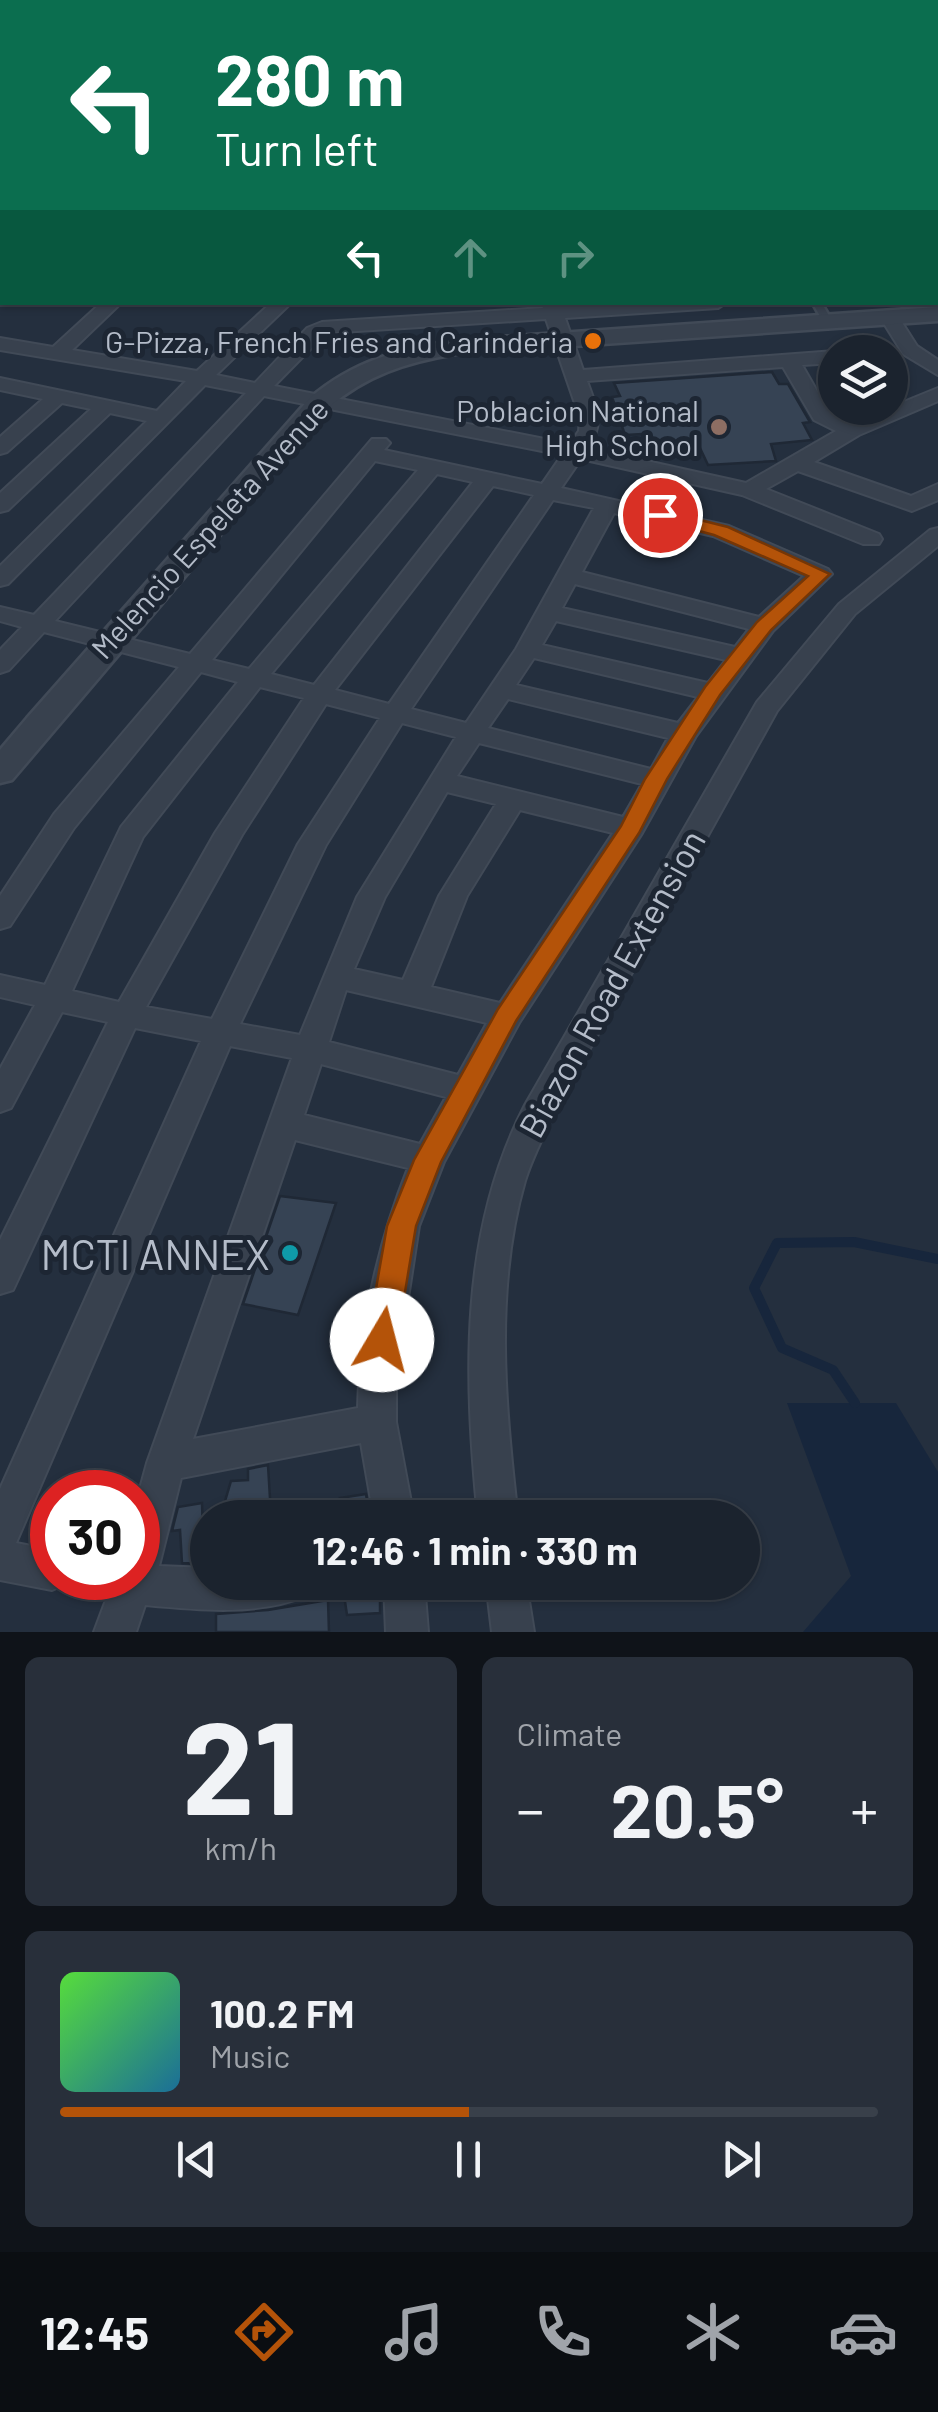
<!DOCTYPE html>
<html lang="en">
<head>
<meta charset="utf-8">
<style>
	body { margin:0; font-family:Barlow,sans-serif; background:#282f3a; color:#f1f3f6; height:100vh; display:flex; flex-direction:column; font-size:38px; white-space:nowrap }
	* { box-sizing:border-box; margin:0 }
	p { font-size:32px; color:#a0a4aa }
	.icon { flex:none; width:55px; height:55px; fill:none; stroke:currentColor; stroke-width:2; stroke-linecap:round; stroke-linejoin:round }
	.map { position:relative; height:1632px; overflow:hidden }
	.panel { display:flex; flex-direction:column; gap:25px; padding:25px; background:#0f1319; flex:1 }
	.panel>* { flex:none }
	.banner { position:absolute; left:0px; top:0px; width:940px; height:305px; box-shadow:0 2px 8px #0004,0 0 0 2px #39404a; background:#0b6e4f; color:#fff; overflow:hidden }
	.controls { position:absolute; left:818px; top:335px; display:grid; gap:20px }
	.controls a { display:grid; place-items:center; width:90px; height:90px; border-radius:50%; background:#1b232e; box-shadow:0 2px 8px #0004,0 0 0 2px #39404a; font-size:50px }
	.speed { position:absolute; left:30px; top:1470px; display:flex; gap:20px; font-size:50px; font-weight:700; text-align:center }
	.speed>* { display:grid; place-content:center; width:130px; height:130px; border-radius:50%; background:#1b232e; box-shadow:0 2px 8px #0004,0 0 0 2px #39404a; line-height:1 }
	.speed .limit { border:15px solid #d22; background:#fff; color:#111 }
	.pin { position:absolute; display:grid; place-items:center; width:85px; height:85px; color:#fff; margin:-42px; border:5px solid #fff; border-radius:50%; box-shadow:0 2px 10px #0007 }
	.me { position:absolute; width:110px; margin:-55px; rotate:8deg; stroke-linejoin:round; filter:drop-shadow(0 0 8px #0008) }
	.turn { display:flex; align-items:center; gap:35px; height:210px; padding:0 50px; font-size:45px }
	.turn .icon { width:130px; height:130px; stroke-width:2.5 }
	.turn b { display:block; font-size:70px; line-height:85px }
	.lanes { display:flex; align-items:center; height:95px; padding:0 50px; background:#0003; justify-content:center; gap:50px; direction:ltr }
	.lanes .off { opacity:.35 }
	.big { font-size:75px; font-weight:700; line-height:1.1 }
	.panel .tile { flex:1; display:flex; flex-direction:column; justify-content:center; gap:15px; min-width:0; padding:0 35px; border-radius:15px; background:#282f3a }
	.panel .dial { align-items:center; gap:0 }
	.dial b { font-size:130px; line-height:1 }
	.song { display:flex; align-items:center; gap:30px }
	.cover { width:120px; height:120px; border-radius:15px; background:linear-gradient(135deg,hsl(110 70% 55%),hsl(200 70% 35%)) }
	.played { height:10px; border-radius:5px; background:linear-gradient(90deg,#b45309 50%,#39404a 50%) }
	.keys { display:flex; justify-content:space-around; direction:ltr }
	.heat { display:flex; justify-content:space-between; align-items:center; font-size:55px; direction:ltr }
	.panel .tiles { flex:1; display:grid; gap:25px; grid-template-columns:1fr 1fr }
	.tile:last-child { grid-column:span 2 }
	.trip { position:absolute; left:190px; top:1500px; width:570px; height:100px; border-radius:50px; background:#1b232e; box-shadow:0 2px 8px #0004,0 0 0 2px #39404a; font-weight:700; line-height:100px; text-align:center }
	.tab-bar { display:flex; height:160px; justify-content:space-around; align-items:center; background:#0b0e12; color:#a0a4aa }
	.tab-bar .icon { width:70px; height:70px }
	.tab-bar .selected { color:#b45309 }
	.tab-bar b { font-size:45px; color:#f1f3f6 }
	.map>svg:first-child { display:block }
</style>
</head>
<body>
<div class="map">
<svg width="938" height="1632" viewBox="0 0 938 1632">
	<rect width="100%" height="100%" fill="#242f3e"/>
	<path fill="#17263c" d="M787 1403H896L938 1472V1632H803L851 1576Z"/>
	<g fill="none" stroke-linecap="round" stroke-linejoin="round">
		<path stroke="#17263c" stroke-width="10" d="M855 1403 833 1370 782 1348 754 1288 777 1243 854 1242 938 1259"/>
		<g fill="#17263c" fill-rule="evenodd">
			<path d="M576 0H598L600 2H577Z"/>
			<path d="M2 202V221L0 222V203Z"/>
		</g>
	</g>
	<g fill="#364354" stroke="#1f2835" stroke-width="2.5">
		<path d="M772 372 779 384H788L810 422 803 423 812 440 771 444 776 461 708 465 700 448 649 451 642 434 625 435 612 397 620 396 614 383Z"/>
		<path d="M280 1196 336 1203 298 1315 243 1304Z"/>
		<path d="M268 1465 271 1515 220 1518 231 1481 248 1480V1469Z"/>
		<path d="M366 1494 370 1518H342L340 1498Z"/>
		<path d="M202 1503 204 1564 182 1563 180 1530 172 1531 178 1507Z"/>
		<path d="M380 1592V1613L347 1615 344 1595Z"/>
		<path d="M328 1600 329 1632H216V1614L268 1610Z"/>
	</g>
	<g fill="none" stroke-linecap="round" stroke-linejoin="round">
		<defs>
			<g id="service">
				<path d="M938 299V307L933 302H938Z"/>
				<path d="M812 302H821L832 321 830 323H824Z"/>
			</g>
			<g id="minor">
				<path d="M2 129V139L0 140V130Z"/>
				<path d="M2 290V302L0 303V291Z"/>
				<path d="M102 302H122L72 350 197 371 272 302H292L216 375 255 383 307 328 322 322 543 308 541 302H559L561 307 727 302 718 308 565 318 583 370 835 351 840 352H835V363L802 365 829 412 852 423 938 388V401L859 435 814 462 911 496 938 484V500L912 511 798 471 766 489 879 534 882 539 879 544H863L742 495 581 459 561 488 729 526 828 569 832 574 773 631 696 736 641 835 519 1023 444 1162 419 1226 396 1377V1422L414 1518H374L361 1443 181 1478 159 1566 208 1568V1582H312L306 1596C258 1616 197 1610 145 1605L136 1632H94L106 1600 81 1592 75 1578H138V1496L147 1463 292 1058 230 1046 16 1543 52 1550V1578H69L66 1584 52 1590 0 1580V1489L201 1041 135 1028 13 1290 0 1294V1240L108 1022 62 1012 11 1108 0 1112V1069L35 1005 0 997V975L45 985 121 827 238 682 201 672 74 828 10 926 0 929V896L54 814 179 667 44 632 9 670 0 673V650L22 627 0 621V607L34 615 246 393 205 385 8 584 0 586V566L147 421 110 413 8 510 0 512V493L91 409 62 403 7 452 0 454V437L43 399 0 390V378L157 411 186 381 0 350V338L53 347ZM546 319 580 418 579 431 570 444 274 386 326 333ZM783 367 814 420 836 431 746 483 588 448C605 423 597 408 587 381ZM264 396 562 455 542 484 384 450 390 443 386 439H372L190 654 55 621ZM375 461 418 470 249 669 212 660ZM437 474 473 482 314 685 271 674ZM493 486 534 495 389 704 335 690ZM553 500 594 508 516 649 466 723 411 709ZM614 513 713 536 804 576 759 617 582 572ZM575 584 749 629 735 647 562 608ZM556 621 726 660 708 683 542 645ZM534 658 698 697 678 723 516 685ZM260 687 304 698 215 833 119 1002 72 991 143 837ZM508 699 668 738 651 769 488 728ZM326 704 380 718 298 844 212 1019 146 1007 242 835ZM402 723 456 737 357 897 300 1035 240 1024 326 845ZM479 743 642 784 623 817 457 776ZM447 792 496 804 439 896 403 980 354 969 385 897ZM520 810 613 833 500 1003 431 987 467 896ZM346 990 487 1023 458 1075 329 1042ZM321 1064 446 1097 420 1144 304 1115ZM295 1140 408 1168C378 1243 359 1328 358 1408L193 1439Z"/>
				<path d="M889 311 896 313 917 346 938 360V375L903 354 880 317Z"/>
				<path d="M938 528V546L855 614 777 711 552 1117C543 1138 532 1158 525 1181 494 1288 505 1408 518 1518H478C464 1377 459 1233 525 1105L757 702 839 604 930 530Z"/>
				<path d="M384 1582H424L428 1632H386Z"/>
				<path d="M486 1582H526L534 1632H492Z"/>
			</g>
			<g id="tertiary">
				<path d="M762 0H779L780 2H763Z"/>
				<path d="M938 307V321L456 354C407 362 366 375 328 408L12 780 0 783V750L27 718 310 398C353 361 401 348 456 340Z"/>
			</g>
		</defs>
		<use href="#service" stroke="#414a57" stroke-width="5"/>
		<use href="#minor" stroke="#414a57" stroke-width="4"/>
		<use href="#tertiary" stroke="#414a57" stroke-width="5"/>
		<use href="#service" fill="#38414e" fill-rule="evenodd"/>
		<use href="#minor" fill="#38414e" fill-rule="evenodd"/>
		<use href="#tertiary" fill="#38414e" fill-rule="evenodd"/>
	</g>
	<path fill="#b45309" stroke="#753606" stroke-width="2.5" d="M660 510 728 527 830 574 771 630 720 695 667 779 639 833 516 1021 441 1162 416 1226 397 1340 392 1350 382 1354 371 1350 367 1340 387 1226 414 1160 498 1009 621 826 645 779 705 687 757 622 808 576 714 535 654 519V511Z"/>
	<circle fill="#e8710a" stroke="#1d2633" stroke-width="4" cx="593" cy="341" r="10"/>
	<circle fill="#8d6e63" stroke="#1d2633" stroke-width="4" cx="719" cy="427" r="10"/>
	<circle fill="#0f9aa8" stroke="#1d2633" stroke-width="4" cx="290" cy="1253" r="10"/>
	<g text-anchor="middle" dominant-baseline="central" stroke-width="10" stroke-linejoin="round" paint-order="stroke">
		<g font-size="30" fill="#b4bcc9" stroke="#1d2633" text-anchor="end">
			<text x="573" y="341">G-Pizza, French Fries and Carinderia</text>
			<text x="699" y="410">Poblacion National<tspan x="699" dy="34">High School</tspan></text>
		</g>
		<g font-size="30" fill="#b4bcc9" stroke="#1d2633">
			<text transform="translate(209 528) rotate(-48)">Melencio Espeleta Avenue</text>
		</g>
		<g font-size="35" fill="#b4bcc9" stroke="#1d2633">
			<text transform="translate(611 983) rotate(-61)">Biazon Road Extension</text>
		</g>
		<g font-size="42" fill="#b4bcc9" stroke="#1d2633" text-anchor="end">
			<text x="270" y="1253">MCTI ANNEX</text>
		</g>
	</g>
</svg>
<div class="controls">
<a><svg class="icon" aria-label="layers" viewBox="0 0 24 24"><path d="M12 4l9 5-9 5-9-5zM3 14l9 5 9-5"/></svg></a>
</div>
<div class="speed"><div class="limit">30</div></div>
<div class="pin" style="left:660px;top:515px;background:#d93025"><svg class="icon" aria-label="arrive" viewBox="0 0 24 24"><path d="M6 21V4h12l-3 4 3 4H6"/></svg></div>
<svg class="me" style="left:382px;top:1340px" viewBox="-20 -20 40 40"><circle r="19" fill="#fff"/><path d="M0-13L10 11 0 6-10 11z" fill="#b45309"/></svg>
<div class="trip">12:46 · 1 min · 330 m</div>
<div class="banner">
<div class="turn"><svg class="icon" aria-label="left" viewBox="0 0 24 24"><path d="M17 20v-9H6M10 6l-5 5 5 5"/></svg><div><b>280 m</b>Turn left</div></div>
<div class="lanes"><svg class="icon" aria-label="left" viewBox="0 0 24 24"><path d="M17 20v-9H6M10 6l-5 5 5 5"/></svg><svg class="icon off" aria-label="ahead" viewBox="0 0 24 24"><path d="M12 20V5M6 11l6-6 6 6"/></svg><svg class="icon off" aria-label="right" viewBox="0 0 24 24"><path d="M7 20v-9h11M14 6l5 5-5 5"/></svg></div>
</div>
</div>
<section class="panel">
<div class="tiles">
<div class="tile dial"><b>21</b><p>km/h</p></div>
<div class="tile"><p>Climate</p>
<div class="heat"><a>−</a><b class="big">20.5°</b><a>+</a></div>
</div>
<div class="tile">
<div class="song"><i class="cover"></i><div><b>100.2 FM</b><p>Music</p></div></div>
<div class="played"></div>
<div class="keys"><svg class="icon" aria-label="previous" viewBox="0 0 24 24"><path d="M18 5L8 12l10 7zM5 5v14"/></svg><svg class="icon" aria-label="pause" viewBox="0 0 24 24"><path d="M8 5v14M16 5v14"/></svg><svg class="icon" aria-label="next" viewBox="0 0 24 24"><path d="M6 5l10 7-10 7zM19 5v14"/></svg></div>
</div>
</div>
</section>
<nav class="tab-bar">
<b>12:45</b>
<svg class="icon selected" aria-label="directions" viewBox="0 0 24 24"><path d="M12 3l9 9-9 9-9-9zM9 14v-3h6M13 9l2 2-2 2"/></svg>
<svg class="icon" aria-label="music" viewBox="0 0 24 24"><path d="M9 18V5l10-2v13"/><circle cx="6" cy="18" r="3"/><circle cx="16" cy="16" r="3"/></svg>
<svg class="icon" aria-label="phone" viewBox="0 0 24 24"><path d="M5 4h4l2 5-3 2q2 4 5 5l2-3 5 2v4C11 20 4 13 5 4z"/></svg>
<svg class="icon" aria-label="climate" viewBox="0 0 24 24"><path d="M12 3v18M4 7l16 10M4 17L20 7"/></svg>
<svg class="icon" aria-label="car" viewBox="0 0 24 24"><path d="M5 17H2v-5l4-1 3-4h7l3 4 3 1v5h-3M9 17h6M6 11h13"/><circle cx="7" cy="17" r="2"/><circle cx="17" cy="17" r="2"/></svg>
</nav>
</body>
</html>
